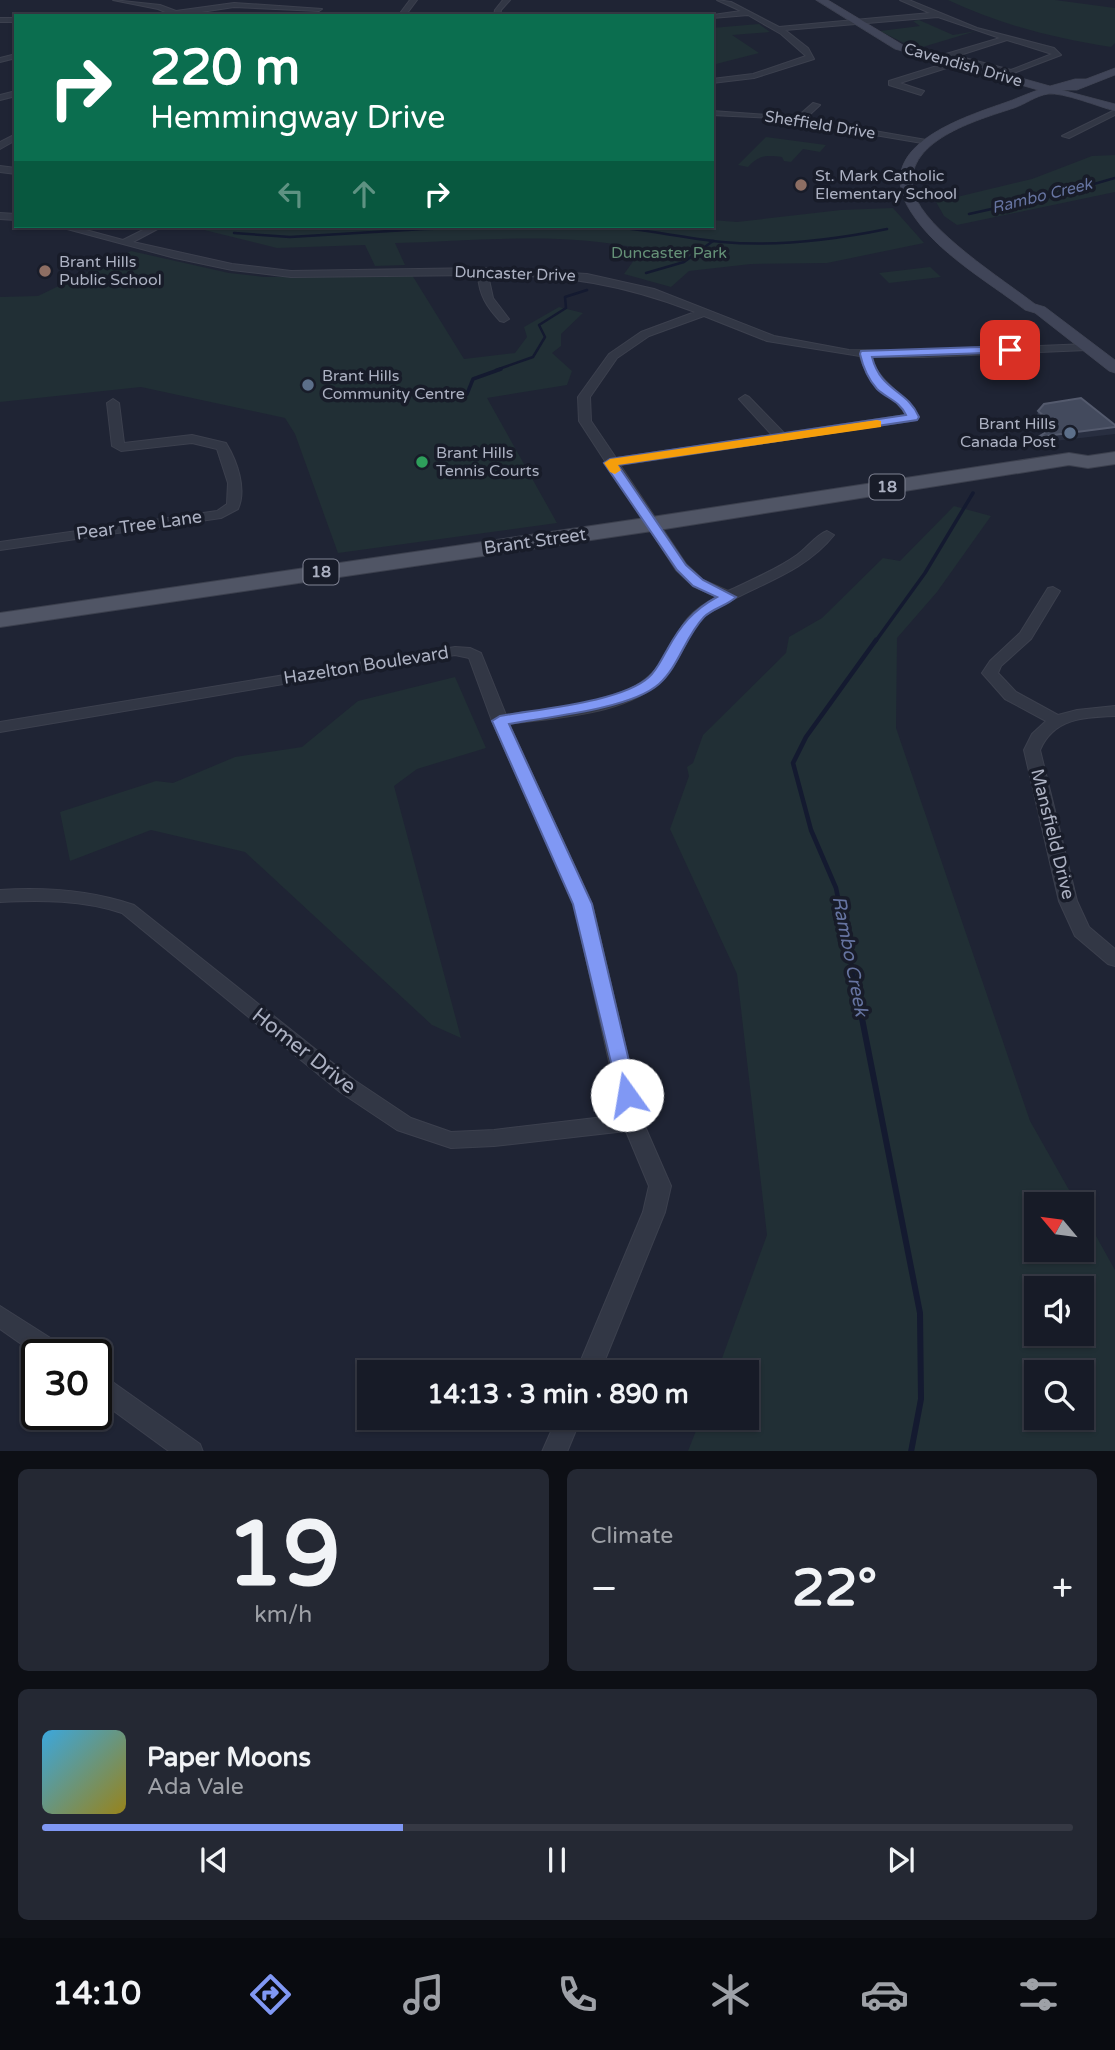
<!DOCTYPE html>
<html lang="en">
<head>
<meta charset="utf-8">
<style>
	body { margin:0; font-family:"Varela Round",sans-serif; background:#242833; color:#f1f3f6; height:100vh; display:flex; flex-direction:column; font-size:26px; white-space:nowrap }
	* { box-sizing:border-box; margin:0 }
	p { font-size:23px; color:#9ea1a7 }
	.icon { flex:none; width:38px; height:38px; fill:none; stroke:currentColor; stroke-width:2; stroke-linecap:round; stroke-linejoin:round }
	.map { position:relative; height:1451px; overflow:hidden }
	.drawer { display:flex; flex-direction:column; gap:18px; padding:18px; background:#0d0f15; flex:1 }
	.drawer>* { flex:none }
	.hud { position:absolute; left:14px; top:14px; width:700px; height:214px; border-radius:0px; box-shadow:0 2px 5px #0004,0 0 0 2px #363944; background:#0b6e4f; color:#fff; overflow:hidden }
	.needle { width:46px; rotate:299deg }
	.buttons { position:absolute; left:1024px; top:1192px; display:grid; gap:14px }
	.buttons a { display:grid; place-items:center; width:70px; height:70px; border-radius:0px; background:#171b27; box-shadow:0 2px 5px #0004,0 0 0 2px #363944; font-size:35px }
	.speed { position:absolute; left:21px; top:1339px; display:flex; gap:14px; font-size:35px; font-weight:700; text-align:center }
	.speed>* { display:grid; place-content:center; width:91px; height:91px; border-radius:50%; background:#171b27; box-shadow:0 2px 5px #0004,0 0 0 2px #363944; line-height:1 }
	.speed .limit { border:4px solid #111; border-radius:10px; background:#fff; color:#111 }
	.pin { position:absolute; display:grid; place-items:center; width:60px; height:60px; color:#fff; margin:-30px; border-radius:14px; box-shadow:0 4px 10px #0006 }
	.me { position:absolute; width:77px; margin:-38px; rotate:347deg; stroke-linejoin:round; filter:drop-shadow(0 0 5px #0008) }
	.turn { display:flex; align-items:center; gap:24px; height:147px; padding:0 21px; font-size:32px }
	.turn .icon { width:91px; height:91px; stroke-width:2.5 }
	.turn b { display:block; font-size:49px; line-height:60px }
	.lanes { display:flex; align-items:center; height:66px; padding:0 21px; background:#0003; justify-content:center; gap:35px; direction:ltr }
	.lanes .off { opacity:.35 }
	.big { font-size:52px; font-weight:700; line-height:1.1 }
	.drawer .tile { flex:1; display:flex; flex-direction:column; justify-content:center; gap:10px; min-width:0; padding:0 24px; border-radius:10px; background:#242833 }
	.drawer .dial { align-items:center; gap:0 }
	.dial b { font-size:91px; line-height:1 }
	.song { display:flex; align-items:center; gap:21px }
	.cover { width:84px; height:84px; border-radius:10px; background:linear-gradient(135deg,hsl(200 70% 55%),hsl(50 70% 35%)) }
	.played { height:7px; border-radius:4px; background:linear-gradient(90deg,#8098f4 35%,#363944 35%) }
	.keys { display:flex; justify-content:space-around; direction:ltr }
	.heat { display:flex; justify-content:space-between; align-items:center; font-size:38px; direction:ltr }
	.drawer .tiles { flex:1; display:grid; gap:18px; grid-template-columns:1fr 1fr }
	.tile:last-child { grid-column:span 2 }
	.trip { position:absolute; left:357px; top:1360px; width:402px; height:70px; border-radius:0px; background:#171b27; box-shadow:0 2px 5px #0004,0 0 0 2px #363944; font-weight:700; line-height:70px; text-align:center }
	.tabs { display:flex; height:112px; justify-content:space-around; align-items:center; background:#090b10; color:#9ea1a7 }
	.tabs .icon { width:49px; height:49px }
	.tabs .current { color:#8098f4 }
	.tabs b { font-size:32px; color:#f1f3f6 }
	.map>svg:first-child { display:block }
</style>
</head>
<body>
<div class="map">
<svg width="1115" height="1452" viewBox="0 0 1115 1452">
	<rect width="100%" height="100%" fill="#1f2434"/>
	<g fill="#212f35" fill-rule="evenodd">
		<path d="M948 0H1055L1115 8V43L1111 47C1053 38 1001 25 948 0Z"/>
		<path d="M919 20 953 35 976 31 916 49 880 31 920 26 913 21Z"/>
		<path d="M759 24 770 32 732 35 759 53 712 65V28Z"/>
		<path d="M766 137 826 145 820 152 803 149 791 162 784 161 782 157C766 155 759 155 748 167L738 165Z"/>
		<path d="M1115 155V192L957 225 944 216 936 202 1032 179 1092 156Z"/>
		<path d="M893 208 924 243 827 263 751 264 689 271 671 287 624 274 642 249C562 231 475 241 395 243L405 265 375 266 365 245 277 248 188 226H712V220L737 222 841 210Z"/>
		<path d="M131 251 229 273 264 277 412 275 464 359 515 353 527 337 524 327 559 307 583 313 561 334V346L552 353 572 371 567 385 487 398 557 523 338 553 295 434 285 418 141 387 0 402V297L38 296Z"/>
		<path d="M930 267 941 277 889 283 879 273Z"/>
		<path d="M954 506 991 516 937 592 897 638 896 728 1030 1121 1077 1204H1036V1250H1082V1211L1115 1270V1451H688L701 1418H747V1372H717L767 1235 737 974 670 829 689 776 687 767 693 763 703 735 786 653 789 637 822 618 883 558 900 561ZM1082 1288V1334H1036V1288ZM1036 1372H1082V1418H1036Z"/>
		<path d="M455 677 486 748 417 769 394 786 461 1038 432 1025 245 852 151 830 70 861 60 812 156 781 173 783 235 757 302 747 358 701Z"/>
	</g>
	<g fill="none" stroke-linecap="round" stroke-linejoin="round">
		<g stroke="#141a30" stroke-width="2.5">
			<path d="M969 214 1059 194 1115 178"/>
			<path d="M605 226C644 229 683 238 722 242 777 247 833 240 887 229"/>
			<path d="M234 233 290 237 424 229 545 226"/>
			<path d="M646 273 684 262 713 241"/>
			<path d="M496 370 533 357 545 337 539 325 566 308 565 297 587 290"/>
		</g>
		<g stroke="#141a30" stroke-width="3.5">
			<path d="M451 398 467 394 473 379 501 369"/>
			<path d="M875 642 925 573 973 493"/>
		</g>
		<path stroke="#141a30" stroke-width="4.5" d="M857 994 836 888 811 830 793 763 806 737 876 640"/>
		<path stroke="#141a30" stroke-width="6" d="M857 993 920 1313 921 1399 911 1452"/>
		<defs>
			<g id="street">
				<path d="M113 0 160 5 176 11 234 3 322 9 319 11 234 7 175 16 158 9Z"/>
				<path d="M410 0H417L405 16H398Z"/>
				<path d="M503 0H510L501 10 500 16H494L495 10Z"/>
				<path d="M717 0 731 2 779 27 930 13 900 0H909L977 28 1054 48 1061 55 1011 74 965 62 900 83 924 91 921 95 889 85V81L956 60 946 58V54L1000 38 938 17 785 30 808 48 814 59 754 78 712 83V79L753 74 806 56 781 34 748 15 712 18 706 16 741 11ZM1007 40 1052 54 1011 70 957 56Z"/>
				<rect x="0" y="18" width="16" height="4"/>
				<path d="M16 54V58L0 62V58Z"/>
				<path d="M16 91V96L0 100V95Z"/>
				<path d="M813 103 820 105 805 119 932 141 928 144 774 118 712 115V111L797 117Z"/>
				<path d="M1115 110V115L1069 138 1062 136Z"/>
				<path d="M16 134V140L0 149V142Z"/>
				<path d="M0 166 16 168V174L0 172Z"/>
				<path d="M0 213 16 214V220L0 219Z"/>
				<path d="M56 226H71L123 240 151 226H163L133 242 232 264 291 271 483 268 587 274 654 289 774 336 849 350 924 351 1087 344 1093 347 1087 350 924 357H871C879 384 905 393 919 417L917 420 620 465 686 564 703 580 728 591C751 580 776 570 797 555 807 548 816 535 827 531L834 535C800 578 744 587 702 618 686 636 681 661 664 678 629 715 557 717 509 724L592 904 643 1122 671 1186 665 1212 600 1372H576L643 1212 649 1186 626 1131 494 1146 451 1148 397 1130 340 1092 122 913C82 900 42 900 0 902V890C47 887 90 890 134 905L354 1080 411 1118 451 1132 494 1130 621 1115 574 904 492 721 469 658 455 655 0 732V722L455 647 470 648 481 653 506 715C551 708 625 707 656 669 683 636 673 620 717 597L693 586 676 570 609 466 604 463 605 461 579 421 578 397 609 354 641 332 695 312C622 284 566 275 488 275L493 298 509 319 504 322 500 321C487 307 479 295 478 275L291 277 232 270 175 258ZM704 316 767 341 860 356C868 387 892 390 906 415L784 433 749 397 745 395 739 399 772 435 616 458 591 421 590 397 617 358 649 336Z"/>
				<path d="M113 399 119 403 124 443 192 435 226 443C237 461 247 489 238 509L221 518 0 550V542L217 511 227 504 228 483 217 449 192 443 121 451 112 446 107 403Z"/>
				<path d="M1053 587 1060 591 1031 639 1001 666 998 673 1016 692 1058 715 1077 710 1115 706V716C1084 717 1054 718 1040 750L1077 901 1089 927 1115 949V966L1108 964 1075 936 1059 901 1024 750 1032 734 1046 721 1005 699 982 673 990 661 1020 633 1048 588Z"/>
				<path d="M0 1306 63 1346 67 1354 37 1355 0 1329Z"/>
				<path d="M96 1373 104 1376 200 1444 203 1452H170L96 1398Z"/>
				<path d="M557 1418H581L567 1452H542Z"/>
			</g>
			<path id="secondary" d="M816 0H828L903 45 1050 86 1075 79H1086L1115 68V75L1077 90H1062L1115 104V111C1099 107 1063 92 1048 94 1035 96 1026 104 1014 108 978 120 900 141 914 193 925 230 1004 280 1035 304L1045 307 1115 360V373L1109 371 1035 313 1025 310C987 281 937 253 911 212 869 148 958 119 1004 103 1016 99 1026 94 1038 90L895 49Z"/>
			<path id="primary" d="M1115 452V464L1088 468 1069 465 652 531 0 627V613L652 517 1069 453 1088 456Z"/>
		</defs>
		<use href="#street" stroke="#3c404e" stroke-width="2"/>
		<use href="#secondary" stroke="#3c404e" stroke-width="1"/>
		<use href="#primary" stroke="#3c404e" stroke-width="2"/>
		<use href="#street" fill="#323745" fill-rule="evenodd"/>
		<use href="#secondary" fill="#404558" fill-rule="evenodd"/>
		<use href="#primary" fill="#505565" fill-rule="evenodd"/>
	</g>
	<path fill="#373e51" d="M1038 411 1115 425 1037 443 1051 429 1037 417Z"/>
	<path fill="#282e40" d="M1115 427V434L1037 443 1038 437Z"/>
	<path fill="#434a5d" stroke="#545a6d" stroke-width="2" d="M1081 398 1115 425V427L1038 437 1056 426 1038 411 1044 404Z"/>
	<path fill="#8098f4" stroke="#53639f" stroke-width="2" d="M1010 346 1016 350 1014 352 872 357C881 392 907 389 919 417L917 420 618 465 686 565 703 580 736 597C727 606 713 608 704 617 685 637 679 666 659 684 631 709 547 717 509 724L592 904 637 1095 634 1100 627 1103 620 1100 573 904 492 721 500 716C538 709 622 702 649 677 657 670 661 660 667 650 680 626 693 610 717 597L693 586 677 570 604 463 610 459 906 415C900 401 886 398 877 389 867 378 863 367 860 354L861 351Z"/>
	<path fill="#f59e0b" d="M877 420 881 421V427L618 465 621 470 615 474 610 472 604 463 610 459Z"/>
	<g fill="#8d6e63" stroke="#181c29" stroke-width="2.5">
		<circle cx="801" cy="185" r="7"/>
		<circle cx="45" cy="271" r="7"/>
	</g>
	<g fill="#5c6f8a" stroke="#181c29" stroke-width="2.5">
		<circle cx="308" cy="385" r="7"/>
		<circle cx="1070" cy="433" r="7"/>
	</g>
	<circle fill="#2e9e5b" stroke="#181c29" stroke-width="2.5" cx="422" cy="462" r="7"/>
	<g text-anchor="middle" dominant-baseline="central" stroke-width="7" stroke-linejoin="round" paint-order="stroke">
		<g font-size="16" fill="#acb1c2" stroke="#181c29">
			<text transform="translate(963 65) rotate(16)">Cavendish Drive</text>
			<text transform="translate(820 125) rotate(9)">Sheffield Drive</text>
			<text transform="translate(515 274) rotate(2)">Duncaster Drive</text>
		</g>
		<g font-size="16" fill="#acb1c2" stroke="#181c29" text-anchor="start">
			<text x="815" y="176">St. Mark Catholic<tspan x="815" dy="18">Elementary School</tspan></text>
			<text x="59" y="262">Brant Hills<tspan x="59" dy="18">Public School</tspan></text>
			<text x="322" y="376">Brant Hills<tspan x="322" dy="18">Community Centre</tspan></text>
			<text x="1056" y="424" text-anchor="end">Brant Hills<tspan x="1056" dy="18">Canada Post</tspan></text>
			<text x="436" y="453">Brant Hills<tspan x="436" dy="18">Tennis Courts</tspan></text>
		</g>
		<g font-size="16" font-style="italic" fill="#6674a1" stroke="#181c29">
			<text transform="translate(1042 196) rotate(-14)">Rambo Creek</text>
		</g>
		<g font-size="16" fill="#659177" stroke="#181c29">
			<text x="669" y="253">Duncaster Park</text>
		</g>
		<g fill="#181c29" stroke="#808494" stroke-width="2">
			<rect x="869.5" y="474.5" width="35" height="25" rx="5"/>
			<rect x="303.5" y="559.5" width="35" height="25" rx="5"/>
		</g>
		<g font-size="16" font-weight="bold" fill="#acb1c2">
			<text x="887" y="487">18</text>
			<text x="321" y="572">18</text>
		</g>
		<g font-size="18" fill="#acb1c2" stroke="#181c29">
			<text transform="translate(139 525) rotate(-8)">Pear Tree Lane</text>
			<text transform="translate(535 541) rotate(-8)">Brant Street</text>
			<text transform="translate(366 665) rotate(-9)">Hazelton Boulevard</text>
			<text transform="translate(1053 834) rotate(76)">Mansfield Drive</text>
		</g>
		<g font-size="19" font-style="italic" fill="#6674a1" stroke="#181c29">
			<text transform="translate(850 956) rotate(79)">Rambo Creek</text>
		</g>
		<g font-size="21" fill="#acb1c2" stroke="#181c29">
			<text transform="translate(304 1051) rotate(38)">Homer Drive</text>
		</g>
	</g>
</svg>
<div class="buttons">
<a><svg class="needle" viewBox="-14 -14 28 28"><path d="M0-13l5 13h-10z" fill="#e53935"/><path d="M0 13l5-13h-10z" fill="#9ea1a7"/></svg></a>
<a><svg class="icon" aria-label="sound" viewBox="0 0 24 24"><path d="M4 9h4l5-4v14l-5-4H4zM17 9q2 3 0 6"/></svg></a>
<a><svg class="icon" aria-label="search" viewBox="0 0 24 24"><circle cx="10" cy="10" r="6"/><path d="M15 15l6 6"/></svg></a>
</div>
<div class="speed"><div class="limit">30</div></div>
<div class="pin" style="left:1010px;top:350px;background:#d93025"><svg class="icon" aria-label="arrive" viewBox="0 0 24 24"><path d="M6 21V4h12l-3 4 3 4H6"/></svg></div>
<svg class="me" style="left:627px;top:1095px" viewBox="-20 -20 40 40"><circle r="19" fill="#fff"/><path d="M0-13L10 11 0 6-10 11z" fill="#8098f4"/></svg>
<div class="trip">14:13 · 3 min · 890 m</div>
<div class="hud">
<div class="turn"><svg class="icon" aria-label="right" viewBox="0 0 24 24"><path d="M7 20v-9h11M14 6l5 5-5 5"/></svg><div><b>220 m</b>Hemmingway Drive</div></div>
<div class="lanes"><svg class="icon off" aria-label="left" viewBox="0 0 24 24"><path d="M17 20v-9H6M10 6l-5 5 5 5"/></svg><svg class="icon off" aria-label="ahead" viewBox="0 0 24 24"><path d="M12 20V5M6 11l6-6 6 6"/></svg><svg class="icon" aria-label="right" viewBox="0 0 24 24"><path d="M7 20v-9h11M14 6l5 5-5 5"/></svg></div>
</div>
</div>
<section class="drawer">
<div class="tiles">
<div class="tile dial"><b>19</b><p>km/h</p></div>
<div class="tile"><p>Climate</p>
<div class="heat"><a>−</a><b class="big">22°</b><a>+</a></div>
</div>
<div class="tile">
<div class="song"><i class="cover"></i><div><b>Paper Moons</b><p>Ada Vale</p></div></div>
<div class="played"></div>
<div class="keys"><svg class="icon" aria-label="previous" viewBox="0 0 24 24"><path d="M18 5L8 12l10 7zM5 5v14"/></svg><svg class="icon" aria-label="pause" viewBox="0 0 24 24"><path d="M8 5v14M16 5v14"/></svg><svg class="icon" aria-label="next" viewBox="0 0 24 24"><path d="M6 5l10 7-10 7zM19 5v14"/></svg></div>
</div>
</div>
</section>
<nav class="tabs">
<b>14:10</b>
<svg class="icon current" aria-label="directions" viewBox="0 0 24 24"><path d="M12 3l9 9-9 9-9-9zM9 14v-3h6M13 9l2 2-2 2"/></svg>
<svg class="icon" aria-label="music" viewBox="0 0 24 24"><path d="M9 18V5l10-2v13"/><circle cx="6" cy="18" r="3"/><circle cx="16" cy="16" r="3"/></svg>
<svg class="icon" aria-label="phone" viewBox="0 0 24 24"><path d="M5 4h4l2 5-3 2q2 4 5 5l2-3 5 2v4C11 20 4 13 5 4z"/></svg>
<svg class="icon" aria-label="climate" viewBox="0 0 24 24"><path d="M12 3v18M4 7l16 10M4 17L20 7"/></svg>
<svg class="icon" aria-label="car" viewBox="0 0 24 24"><path d="M5 17H2v-5l4-1 3-4h7l3 4 3 1v5h-3M9 17h6M6 11h13"/><circle cx="7" cy="17" r="2"/><circle cx="17" cy="17" r="2"/></svg>
<svg class="icon" aria-label="filters" viewBox="0 0 24 24"><path d="M4 7h16M4 17h16"/><circle cx="9" cy="7" r="2"/><circle cx="15" cy="17" r="2"/></svg>
</nav>
</body>
</html>
